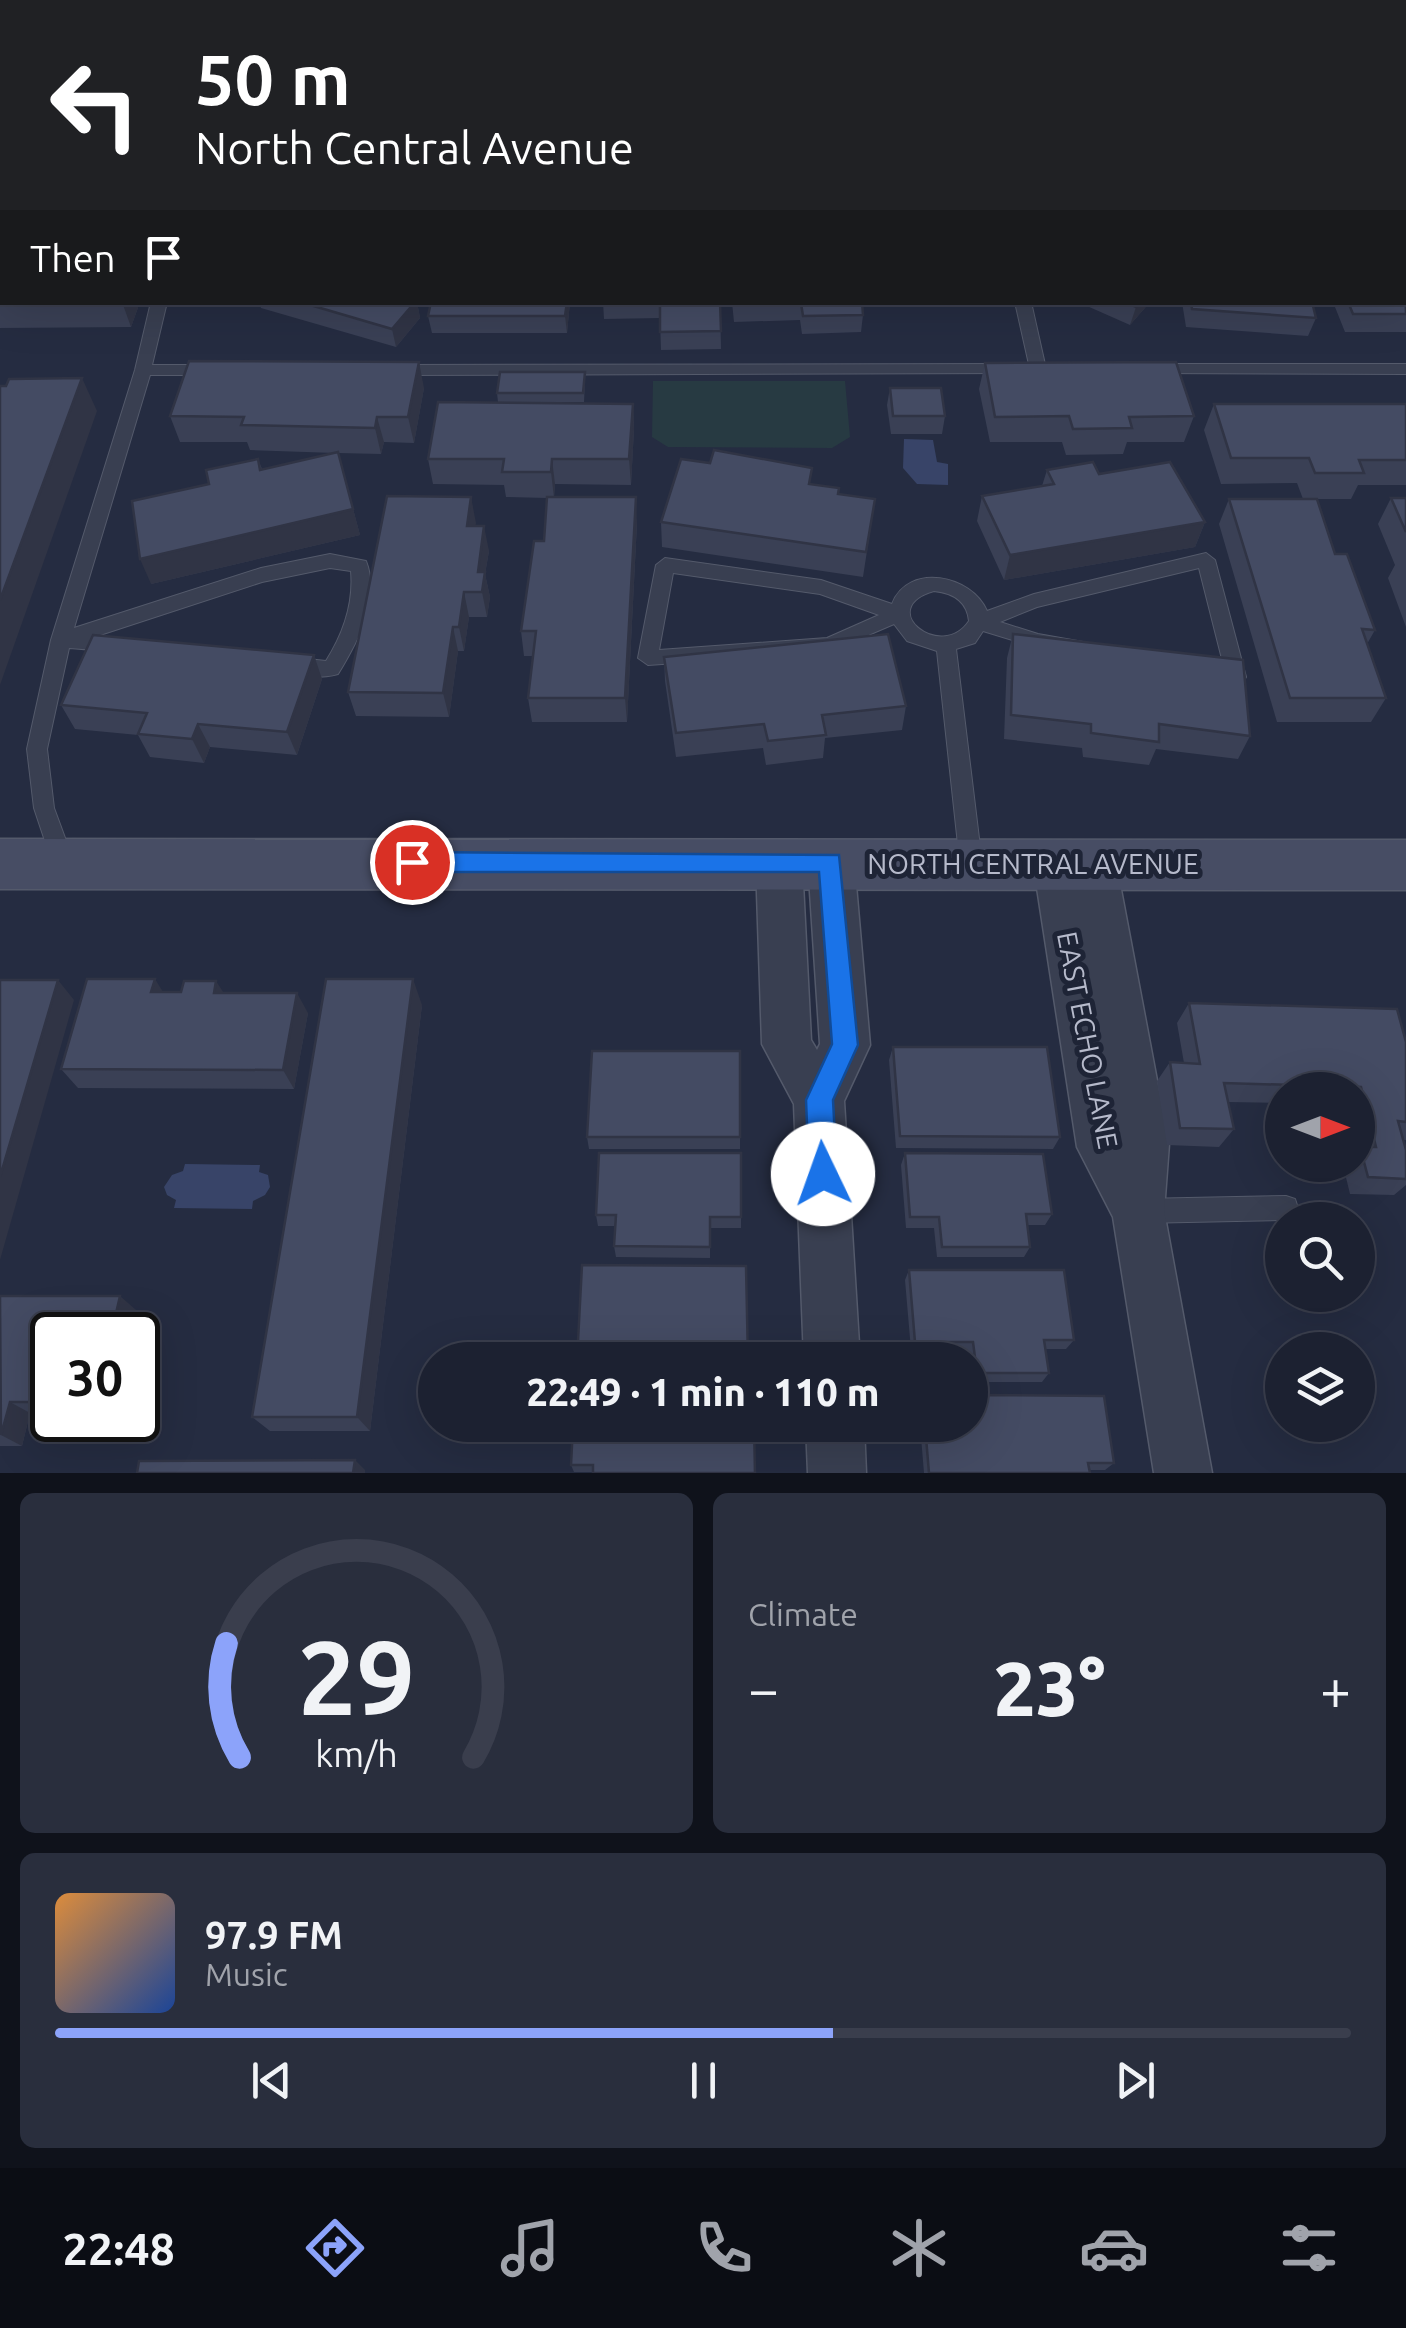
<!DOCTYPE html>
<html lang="en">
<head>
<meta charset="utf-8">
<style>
	body { margin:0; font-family:Ubuntu,sans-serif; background:#292e3d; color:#f1f3f6; height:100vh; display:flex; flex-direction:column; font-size:38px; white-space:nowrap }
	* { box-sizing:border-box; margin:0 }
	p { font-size:32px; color:#a0a3ab }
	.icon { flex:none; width:55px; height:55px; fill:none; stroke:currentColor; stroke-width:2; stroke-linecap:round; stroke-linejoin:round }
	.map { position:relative; height:1473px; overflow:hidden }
	.sheet { display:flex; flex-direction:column; gap:20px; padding:20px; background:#0f121b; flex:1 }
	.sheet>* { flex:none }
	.top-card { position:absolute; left:0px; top:0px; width:1408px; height:305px; box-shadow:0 10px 40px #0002,0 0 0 2px #3a3e4d; background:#202124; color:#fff; overflow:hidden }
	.needle { width:65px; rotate:90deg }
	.controls { position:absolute; left:1265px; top:1072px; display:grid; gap:20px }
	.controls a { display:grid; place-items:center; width:110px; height:110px; border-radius:50%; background:#1c2131; box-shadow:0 10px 40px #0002,0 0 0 2px #3a3e4d; font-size:50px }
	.speed { position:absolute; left:30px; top:1312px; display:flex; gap:20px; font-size:50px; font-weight:700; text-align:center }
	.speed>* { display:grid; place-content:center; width:130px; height:130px; border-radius:50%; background:#1c2131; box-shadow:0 10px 40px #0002,0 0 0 2px #3a3e4d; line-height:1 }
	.speed .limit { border:5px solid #111; border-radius:15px; background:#fff; color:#111 }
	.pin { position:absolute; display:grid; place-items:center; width:85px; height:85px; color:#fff; margin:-42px; border:5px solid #fff; border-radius:50%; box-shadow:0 2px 10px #0007 }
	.me { position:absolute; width:110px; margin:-55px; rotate:357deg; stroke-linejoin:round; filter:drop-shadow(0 0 8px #0008) }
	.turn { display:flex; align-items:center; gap:35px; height:210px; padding:0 30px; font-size:45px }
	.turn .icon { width:130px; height:130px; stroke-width:2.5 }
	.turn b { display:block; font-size:70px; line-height:85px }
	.then { display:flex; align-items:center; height:95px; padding:0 30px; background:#0003; gap:20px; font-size:38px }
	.big { font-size:75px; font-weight:800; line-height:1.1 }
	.sheet .card { flex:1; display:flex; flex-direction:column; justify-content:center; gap:15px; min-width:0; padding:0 35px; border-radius:15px; background:#292e3d }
	.sheet .dial { align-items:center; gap:0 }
	.dial svg { height:260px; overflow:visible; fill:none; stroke:#3a3e4d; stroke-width:7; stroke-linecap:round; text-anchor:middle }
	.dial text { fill:#f1f3f6; stroke:none }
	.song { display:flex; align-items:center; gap:30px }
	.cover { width:120px; height:120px; border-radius:15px; background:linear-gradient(135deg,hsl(30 70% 55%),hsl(220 70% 35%)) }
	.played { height:10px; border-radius:5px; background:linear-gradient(90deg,#8ca3fa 60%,#3a3e4d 60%) }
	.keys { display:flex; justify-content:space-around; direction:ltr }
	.heat { display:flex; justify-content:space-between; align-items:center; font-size:55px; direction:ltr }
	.sheet .tiles { flex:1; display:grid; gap:20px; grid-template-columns:1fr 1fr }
	.card:last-child { grid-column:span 2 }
	.trip { position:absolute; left:418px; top:1342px; width:570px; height:100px; border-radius:50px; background:#1c2131; box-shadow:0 10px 40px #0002,0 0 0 2px #3a3e4d; font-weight:800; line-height:100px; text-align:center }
	.menu { display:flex; height:160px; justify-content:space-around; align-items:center; background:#0b0d14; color:#a0a3ab }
	.menu .icon { width:70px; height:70px }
	.menu .active { color:#8ca3fa }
	.menu b { font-size:45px; color:#f1f3f6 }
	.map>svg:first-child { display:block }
</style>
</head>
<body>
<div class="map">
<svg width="1406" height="1473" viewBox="0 0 1406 1473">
	<rect width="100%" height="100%" fill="#252c41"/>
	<path fill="#273a42" d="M653 381H845L850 437 832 448 668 447 652 437Z"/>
	<g fill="#384468">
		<path d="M904 439 933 440 937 462 948 464V485L917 484 903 468Z"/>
		<path d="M185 1164 260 1165 259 1172 268 1175 270 1187 265 1195 253 1201 252 1209 174 1208 176 1200 167 1195 164 1187 172 1175 183 1171Z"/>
	</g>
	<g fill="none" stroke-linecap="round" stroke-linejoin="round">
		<defs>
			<g id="lane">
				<rect x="247" y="0" width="12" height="2"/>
				<rect x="598" y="0" width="12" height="2"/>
				<path d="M948 0H960L961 2H949Z"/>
				<path d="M1284 0H1296L1297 2H1285Z"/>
				<path d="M151 302H167L152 365H211L219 370 211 375H150L74 628 261 568 330 554 366 561C381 599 357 643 338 674 302 685 217 663 177 657 141 652 105 651 69 648L47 749 54 808 75 865 72 871 64 874 56 871 53 865 34 808 27 749 51 640 135 370ZM330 568 351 571C354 604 343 634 326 661L97 636 262 582Z"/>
				<path d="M1015 302H1031L1046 369 1044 373H1032L1030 369Z"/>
				<path d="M1011 364 1017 365V373L395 375 387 370 395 365Z"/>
				<path d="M1155 364H1406V374L1149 373V365Z"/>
				<path d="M1206 553 1215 560 1246 677 1243 682 1236 685 1038 648 983 631 975 643 956 649 982 863 979 869 971 872 963 869 960 863 937 651 907 641 894 624 829 652 648 665 638 658 656 565 665 558 821 580 892 604C908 562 972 575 987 611L1034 594ZM1199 568 1224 667 1038 634 1000 622 1037 607ZM673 573 820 594 879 615 827 638 659 650ZM934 591C953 593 967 601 969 621 941 663 874 608 934 591Z"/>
				<path d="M1286 1196 1295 1199 1298 1208 1295 1217 1282 1220 1140 1223 1131 1220 1128 1211 1131 1202 1140 1199Z"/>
			</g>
			<g id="street">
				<rect x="423" y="0" width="26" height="2"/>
				<rect x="763" y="0" width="26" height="2"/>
				<path d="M1110 0H1136L1137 2H1111Z"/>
				<rect x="0" y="25" width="2" height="16"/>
				<rect x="0" y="218" width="2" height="18"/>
				<rect x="1405" y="229" width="1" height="20"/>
				<path d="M831 843 847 848 854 862 870 1045 844 1101 860 1360H804L794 1104 762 1044 756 863 763 849 779 844 795 849 802 863 811 1040 817 1050 820 1044 808 862 815 848Z"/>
				<path d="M1056 843 1072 848 1075 854 1093 844 1109 849 1116 863 1169 1144 1164 1211 1212 1473H1154L1113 1217 1077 1147 1033 862 1040 848Z"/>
				<path d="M806 1425H864L866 1473H808Z"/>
			</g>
			<path id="secondary" d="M0 839 1406 840V890L0 889Z"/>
		</defs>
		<use href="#lane" stroke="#545a6b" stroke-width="2"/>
		<use href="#street" stroke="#545a6b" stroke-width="3"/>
		<use href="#secondary" stroke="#545a6b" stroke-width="3"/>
		<use href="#lane" fill="#393f51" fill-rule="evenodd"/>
		<use href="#street" fill="#393f51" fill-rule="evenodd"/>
		<use href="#secondary" fill="#474d64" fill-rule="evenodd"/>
	</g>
	<g fill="#3a4055">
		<path d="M202 0H234L233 2H203Z"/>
		<rect x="644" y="0" width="64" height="2"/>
		<path d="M842 0H926L927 2H842Z"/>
		<path d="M982 0H1053L1062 2H983Z"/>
		<path d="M1334 0H1397L1399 2H1335Z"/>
		<path d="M1405 14 1406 15 1405 131Z"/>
		<path d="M0 58H2V108L0 103Z"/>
		<rect x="0" y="122" width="2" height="50"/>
		<path d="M1406 267V332H1345L1333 302H1405Z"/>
		<path d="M0 283H2V302H140L131 327 0 328Z"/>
		<path d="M259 302H417L420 318 396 347 261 308Z"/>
		<path d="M570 302 567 333H432L428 316Z"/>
		<path d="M603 302H720L721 349 661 350 660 318 604 319Z"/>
		<path d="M732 302H862L863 315 861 332 802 334 800 320 734 322Z"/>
		<path d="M1078 302H1150L1130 325Z"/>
		<path d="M1182 302H1312L1316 318 1308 336 1186 327Z"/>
		<path d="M985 363 1194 416 1184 442H1127L1123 454 1066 455 1062 442H990L979 389Z"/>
		<path d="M585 381 584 402H498L497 393Z"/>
		<path d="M424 388 414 443 384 442 381 454 338 453 360 535 151 584 209 484 258 459 262 469 335 453 250 450 247 442H180L170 416Z"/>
		<path d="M890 388 945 416 942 434H891L887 405Z"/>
		<path d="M633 404 634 429 631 485 555 484 554 497 637 523 627 722H532L528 698 533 656H524L521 631 544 541 547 498 506 497 504 485 433 484 428 459Z"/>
		<path d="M1214 404H1406V485H1358L1351 499H1303L1297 483 1221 484 1204 430Z"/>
		<path d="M1047 470 1099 474 1205 522 1195 547 1004 580 977 521 982 496 1042 486Z"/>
		<path d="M811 484 839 488V494L875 499 863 577 662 547 661 522Z"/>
		<path d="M471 497 475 526 489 551 485 574 490 597 487 617H469L464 651H458L449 717 356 716 348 692Z"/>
		<path d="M1391 498H1406V627L1388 578 1395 565 1378 524Z"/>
		<path d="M1229 499 1335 554 1375 630 1367 644 1386 698 1371 722H1277L1219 524Z"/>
		<path d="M1013 634 1250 736 1238 759 1156 749 1149 765 1083 757 1082 748 1004 739 1007 658Z"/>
		<path d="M314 655 322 679 297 755 210 747 204 763 150 757 138 735 75 729 61 705Z"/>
		<path d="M664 657 906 706 902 730 825 738 823 758 766 765 763 748 676 757 665 681Z"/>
		<path d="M164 992 224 993 308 1013 294 1089 78 1088 61 1069Z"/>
		<path d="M1189 1003 1406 1042V1140H1403L1406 1150V1185L1394 1195 1350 1194 1343 1165H1358V1090H1282V1103L1228 1102 1234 1129 1219 1147 1167 1145 1157 1081 1170 1062 1184 1063 1177 1023Z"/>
		<path d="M422 1005 370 1431H270L252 1417Z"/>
		<path d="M893 1047 1060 1137 1053 1149 896 1148 889 1060Z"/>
		<path d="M587 1137H740V1149H589Z"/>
		<path d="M905 1153 1052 1214 1045 1225H1028L1030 1247 1024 1257H937L934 1228H906L901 1165Z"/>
		<path d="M596 1215 741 1217V1228H710V1258L616 1257 614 1246 615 1226H598Z"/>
		<path d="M909 1270 1074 1340 1066 1349H1046L1049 1373 1042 1382H971L968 1350H911L905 1280Z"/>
		<path d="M0 1296 136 1310 131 1335H52V1413H30L22 1446H0Z"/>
		<path d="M754 1425 593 1472H574L571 1465Z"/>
		<path d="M920 1425H970L1114 1463 1105 1470H1089L1090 1473H924Z"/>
	</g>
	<g fill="#303445">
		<path d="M122 302H140L131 327Z"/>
		<path d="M415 302H417L420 318 396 347 392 329Z"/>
		<path d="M567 302H570L567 333 565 316Z"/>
		<path d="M1140 302H1150L1130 325 1136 307Z"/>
		<path d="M419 362 424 388 414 443 408 417Z"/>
		<path d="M82 378 97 411 0 685V600Z"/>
		<path d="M633 404 634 429 631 485 629 459Z"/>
		<path d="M377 417 384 442 381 454 375 428Z"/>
		<path d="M338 452 360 535 151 584 140 559Z"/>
		<path d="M552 459 555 484 554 498 551 472Z"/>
		<path d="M471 497 476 523 471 551 467 526Z"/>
		<path d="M636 497 637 523 627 722 625 698Z"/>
		<path d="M1205 522 1195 547 1004 580 1010 555Z"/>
		<path d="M484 526 489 551 485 574 490 597 487 617 478 572Z"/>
		<path d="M464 592 469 617 464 651 459 627Z"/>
		<path d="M453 627 458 651 449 717 443 693Z"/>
		<path d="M314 655 322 679 297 755 287 732Z"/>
		<path d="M198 724 210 747 204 763 192 739Z"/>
		<path d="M155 979 168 1000 151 992Z"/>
		<path d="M413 979 422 1005 370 1431 357 1417Z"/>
		<path d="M58 980 74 1000 0 1260V1177Z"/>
		<path d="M216 981 229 1001 214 993Z"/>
		<path d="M297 993 308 1013 294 1089 283 1070Z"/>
		<path d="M120 1296 136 1310 131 1335H111Z"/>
		<path d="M10 1402 30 1413 22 1446 1 1435Z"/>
		<path d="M355 1460 365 1470V1473H353Z"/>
	</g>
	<g fill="#444b63" stroke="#303445" stroke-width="2.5">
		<path d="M289 0H362L361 2H288Z"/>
		<path d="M483 0H563V2H482Z"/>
		<path d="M868 0H926L927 2H868Z"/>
		<path d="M1062 0V2H1009L1008 1Z"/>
		<path d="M1197 0H1259L1260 2H1198Z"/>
		<path d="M1350 0H1397L1399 2H1352Z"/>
		<rect x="646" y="1" width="59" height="1"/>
		<path d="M1405 14 1406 15V48H1405Z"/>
		<rect x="0" y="58" width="2" height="28"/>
		<path d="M1405 58H1406V106L1405 104Z"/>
		<rect x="0" y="122" width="2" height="32"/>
		<path d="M1405 267 1406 314H1353L1348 302H1405Z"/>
		<rect x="0" y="283" width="2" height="19"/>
		<path d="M300 302H415L392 329Z"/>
		<path d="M431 302H567L565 316H428Z"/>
		<path d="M660 302H720L721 331 660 332Z"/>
		<path d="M734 302H862L863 315 803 316 801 303 734 304Z"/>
		<path d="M1125 302H1140L1136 307Z"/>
		<path d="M1191 302H1312L1316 318 1192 309Z"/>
		<path d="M189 361 419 362 408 417H377L375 428 241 425 244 417 170 416Z"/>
		<path d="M1176 362 1194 416 1129 417 1132 428 1073 429 1069 416 995 417 985 363Z"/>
		<path d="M500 372H585L583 393H497Z"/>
		<path d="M82 378 0 600V386H6L9 379Z"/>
		<path d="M890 388H941L945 416H893Z"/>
		<path d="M438 402 633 404 629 459H552L551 472H502L504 459H428Z"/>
		<path d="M1214 404H1406V460H1359L1364 473H1315L1309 458H1231Z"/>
		<path d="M714 450 812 468 809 484 839 488 838 494 875 499 866 552 661 522 681 459 710 463Z"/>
		<path d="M338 452 353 509 140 559 132 501 209 484 206 470 258 459 260 470Z"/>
		<path d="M1093 462 1099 474 1170 462 1205 522 1010 555 982 496 1054 484 1047 470Z"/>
		<path d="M387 496 471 497 467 526H484L478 572H485L482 592H464L459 627H453L443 693 348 692Z"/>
		<path d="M547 497H636L625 698H528L536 631H521L534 541H544Z"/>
		<path d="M1391 498H1406V532Z"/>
		<path d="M1229 499H1317L1335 554H1347L1375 630 1362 629 1386 698H1290Z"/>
		<path d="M888 634 906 706 822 715 826 735 768 741 764 724 676 733 664 657Z"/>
		<path d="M1013 634 1243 660 1250 736 1159 724V742L1091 733V724L1011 715Z"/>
		<path d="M93 635 314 655 287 732 198 724 192 739 138 734 147 713 61 705Z"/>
		<path d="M87 979H155L151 992H181L184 981H216L214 993H297L283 1070 61 1069Z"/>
		<path d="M326 979H413L357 1417H252Z"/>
		<path d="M0 980H58L0 1177Z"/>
		<path d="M1189 1003 1397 1009 1406 1042V1122L1398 1121 1406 1150V1179L1368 1177 1360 1147H1376L1361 1087 1224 1083 1234 1129 1180 1128 1170 1062 1200 1064Z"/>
		<path d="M893 1047H1047L1060 1137 900 1136Z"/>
		<path d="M592 1051H740V1137H587Z"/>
		<path d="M599 1153H741V1217H710V1247L614 1246 616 1215H596Z"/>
		<path d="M905 1153 1043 1154 1052 1214H1026L1030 1247H942L939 1217H910Z"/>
		<path d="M582 1265 746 1266 748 1360H577Z"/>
		<path d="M909 1270H1064L1074 1340H1044L1049 1373H977L973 1342H915Z"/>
		<path d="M0 1296H120L111 1335H52V1402H10L1 1435Z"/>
		<path d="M970 1395 1104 1396 1114 1463H1088L1090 1473H929L925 1425H970Z"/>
		<path d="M573 1425H754L755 1473H593V1465H571Z"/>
		<path d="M355 1460 353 1473H137L139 1461Z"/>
	</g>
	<path fill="#1a73e8" stroke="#114b97" stroke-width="2.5" d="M412 852 839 855 858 1045 833 1100 837 1174 833 1184 823 1188 813 1184 809 1174 806 1100 832 1044 819 872H412L403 869 400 862 403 855Z"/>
	<g text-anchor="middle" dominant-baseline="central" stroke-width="10" stroke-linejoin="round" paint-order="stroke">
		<g font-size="28" fill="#b6bacb" stroke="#1e2436">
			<text x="1033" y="863">NORTH CENTRAL AVENUE</text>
			<text transform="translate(1088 1040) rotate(79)">EAST ECHO LANE</text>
		</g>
	</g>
</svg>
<div class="controls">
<a><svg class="needle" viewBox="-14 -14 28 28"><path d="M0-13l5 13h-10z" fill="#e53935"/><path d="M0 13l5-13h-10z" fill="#a0a3ab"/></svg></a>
<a><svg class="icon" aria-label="search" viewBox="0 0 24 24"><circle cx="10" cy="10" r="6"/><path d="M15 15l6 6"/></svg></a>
<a><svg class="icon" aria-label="layers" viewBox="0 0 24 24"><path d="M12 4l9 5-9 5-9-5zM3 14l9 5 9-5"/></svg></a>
</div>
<div class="speed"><div class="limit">30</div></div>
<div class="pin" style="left:412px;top:862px;background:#d93025"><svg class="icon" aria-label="arrive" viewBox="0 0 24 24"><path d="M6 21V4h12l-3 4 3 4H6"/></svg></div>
<svg class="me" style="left:823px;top:1174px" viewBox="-20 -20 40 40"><circle r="19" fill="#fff"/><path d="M0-13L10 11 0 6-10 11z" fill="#1a73e8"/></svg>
<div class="trip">22:49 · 1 min · 110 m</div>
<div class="top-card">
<div class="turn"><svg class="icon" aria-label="left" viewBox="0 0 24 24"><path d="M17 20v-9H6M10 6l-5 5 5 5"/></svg><div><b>50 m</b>North Central Avenue</div></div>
<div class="then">Then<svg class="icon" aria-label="arrive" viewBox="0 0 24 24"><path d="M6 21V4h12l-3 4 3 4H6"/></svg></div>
</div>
</div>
<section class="sheet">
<div class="tiles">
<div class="card dial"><svg viewBox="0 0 100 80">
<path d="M14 69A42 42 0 1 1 86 69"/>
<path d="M14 69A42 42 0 0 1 10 34" stroke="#8ca3fa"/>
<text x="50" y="56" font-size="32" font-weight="700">29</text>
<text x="50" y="72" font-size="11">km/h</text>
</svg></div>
<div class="card"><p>Climate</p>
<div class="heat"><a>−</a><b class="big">23°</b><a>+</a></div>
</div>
<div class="card">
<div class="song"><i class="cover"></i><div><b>97.9 FM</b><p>Music</p></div></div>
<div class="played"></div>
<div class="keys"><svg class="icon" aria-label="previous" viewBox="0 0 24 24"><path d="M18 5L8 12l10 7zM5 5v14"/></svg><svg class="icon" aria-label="pause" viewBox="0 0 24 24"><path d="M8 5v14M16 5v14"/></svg><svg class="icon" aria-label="next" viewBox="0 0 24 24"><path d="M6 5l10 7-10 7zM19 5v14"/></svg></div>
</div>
</div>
</section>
<nav class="menu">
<b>22:48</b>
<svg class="icon active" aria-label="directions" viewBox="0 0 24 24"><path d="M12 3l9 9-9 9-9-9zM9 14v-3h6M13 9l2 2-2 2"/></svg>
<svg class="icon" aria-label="music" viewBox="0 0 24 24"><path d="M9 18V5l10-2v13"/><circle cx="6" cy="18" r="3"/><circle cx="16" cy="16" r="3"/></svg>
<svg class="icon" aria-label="phone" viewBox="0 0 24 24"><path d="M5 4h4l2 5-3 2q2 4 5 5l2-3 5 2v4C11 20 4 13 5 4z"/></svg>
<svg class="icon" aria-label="climate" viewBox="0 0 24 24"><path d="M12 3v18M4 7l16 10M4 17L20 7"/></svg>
<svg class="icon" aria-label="car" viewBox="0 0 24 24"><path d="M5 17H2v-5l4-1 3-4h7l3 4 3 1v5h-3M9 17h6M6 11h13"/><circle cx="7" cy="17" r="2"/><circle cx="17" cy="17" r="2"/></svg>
<svg class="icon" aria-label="filters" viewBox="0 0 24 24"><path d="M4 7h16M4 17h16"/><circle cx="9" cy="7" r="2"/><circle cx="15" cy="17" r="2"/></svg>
</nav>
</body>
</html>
